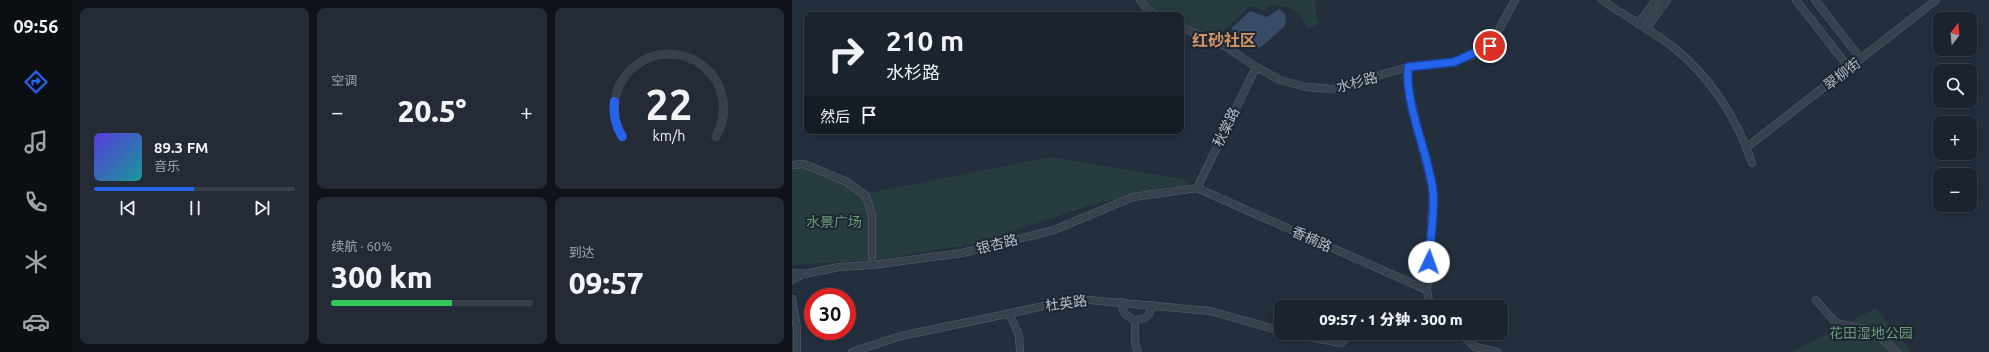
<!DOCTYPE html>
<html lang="zh">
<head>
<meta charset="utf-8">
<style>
	body { margin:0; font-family:Ubuntu,"Noto Sans SC",sans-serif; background:#242b36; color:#f1f3f6; height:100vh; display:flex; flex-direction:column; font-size:15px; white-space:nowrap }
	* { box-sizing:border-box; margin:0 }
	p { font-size:13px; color:#a0a4aa }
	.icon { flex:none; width:22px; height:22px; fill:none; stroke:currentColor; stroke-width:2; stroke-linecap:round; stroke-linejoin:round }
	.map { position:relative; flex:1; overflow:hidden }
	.details { display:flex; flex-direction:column; gap:8px; padding:8px; background:#0f1319; width:720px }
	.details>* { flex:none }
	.top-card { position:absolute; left:12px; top:12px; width:380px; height:122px; border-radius:8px; box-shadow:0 2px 10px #0003,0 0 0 1px #39404a; background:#1b232e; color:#f1f3f6; overflow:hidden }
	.needle { width:26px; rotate:16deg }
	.controls { position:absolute; left:1141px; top:12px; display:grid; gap:8px }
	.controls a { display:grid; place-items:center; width:44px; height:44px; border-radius:8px; background:#1b232e; box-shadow:0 2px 10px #0003,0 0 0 1px #39404a; font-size:20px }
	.speed { position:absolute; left:12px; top:288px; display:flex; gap:8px; font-size:20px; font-weight:700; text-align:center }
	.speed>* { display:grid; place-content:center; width:52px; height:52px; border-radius:50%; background:#1b232e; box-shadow:0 2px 10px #0003,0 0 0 1px #39404a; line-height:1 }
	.speed .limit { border:6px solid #d22; background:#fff; color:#111 }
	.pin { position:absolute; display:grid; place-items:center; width:34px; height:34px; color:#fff; margin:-17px; border:2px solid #fff; border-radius:50%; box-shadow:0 1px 4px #0007 }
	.me { position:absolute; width:44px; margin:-22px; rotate:3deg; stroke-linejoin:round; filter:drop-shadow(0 0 3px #0008) }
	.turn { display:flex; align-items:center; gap:14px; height:84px; padding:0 16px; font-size:18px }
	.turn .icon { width:52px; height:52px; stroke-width:2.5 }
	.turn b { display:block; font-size:28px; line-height:34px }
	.then { display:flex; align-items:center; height:38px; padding:0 16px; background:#0003; gap:8px; font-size:15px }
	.big { font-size:30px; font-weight:800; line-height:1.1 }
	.details .widget { flex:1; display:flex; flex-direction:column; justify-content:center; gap:6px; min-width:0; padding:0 14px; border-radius:8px; background:#242b36 }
	.details .dial { align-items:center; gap:0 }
	.dial svg { height:104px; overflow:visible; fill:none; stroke:#39404a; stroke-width:7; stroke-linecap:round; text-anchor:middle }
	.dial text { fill:#f1f3f6; stroke:none }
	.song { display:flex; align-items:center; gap:12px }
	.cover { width:48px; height:48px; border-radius:6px; background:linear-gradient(135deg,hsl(250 70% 55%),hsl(180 70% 35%)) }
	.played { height:4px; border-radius:2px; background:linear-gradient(90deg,#2563eb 50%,#39404a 50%) }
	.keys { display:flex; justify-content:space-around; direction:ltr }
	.heat { display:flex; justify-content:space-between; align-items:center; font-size:22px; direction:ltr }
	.charge { height:6px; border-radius:3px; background:linear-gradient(90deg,#34c759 60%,#39404a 0) }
	.details .tiles { flex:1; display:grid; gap:8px; grid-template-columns:repeat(3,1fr) }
	.widget:first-child { grid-row:span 2 }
	.trip { position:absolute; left:482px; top:300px; width:234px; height:40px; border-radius:8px; background:#1b232e; box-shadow:0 2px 10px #0003,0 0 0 1px #39404a; font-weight:800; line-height:40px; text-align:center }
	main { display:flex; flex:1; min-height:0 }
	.dock { display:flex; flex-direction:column; width:72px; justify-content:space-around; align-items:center; background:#0b0e12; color:#a0a4aa }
	.dock .icon { width:28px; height:28px }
	.dock .current { color:#2563eb }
	.dock b { font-size:18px; color:#f1f3f6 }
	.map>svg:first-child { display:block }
</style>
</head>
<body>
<main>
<nav class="dock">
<b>09:56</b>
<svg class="icon current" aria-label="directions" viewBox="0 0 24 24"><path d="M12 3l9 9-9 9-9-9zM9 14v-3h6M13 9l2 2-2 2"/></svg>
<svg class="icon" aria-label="music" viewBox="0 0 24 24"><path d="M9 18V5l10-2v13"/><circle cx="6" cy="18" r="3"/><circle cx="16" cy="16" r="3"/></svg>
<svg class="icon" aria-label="phone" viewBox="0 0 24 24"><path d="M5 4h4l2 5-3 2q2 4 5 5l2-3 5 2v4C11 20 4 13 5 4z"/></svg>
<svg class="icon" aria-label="climate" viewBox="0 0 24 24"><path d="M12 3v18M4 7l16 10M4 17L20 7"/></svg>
<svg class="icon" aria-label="car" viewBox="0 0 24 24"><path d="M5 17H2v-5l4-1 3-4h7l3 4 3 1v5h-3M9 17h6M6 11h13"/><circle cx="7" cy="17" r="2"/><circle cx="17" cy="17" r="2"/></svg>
</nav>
<section class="details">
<div class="tiles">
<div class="widget">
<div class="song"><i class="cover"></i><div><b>89.3 FM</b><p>音乐</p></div></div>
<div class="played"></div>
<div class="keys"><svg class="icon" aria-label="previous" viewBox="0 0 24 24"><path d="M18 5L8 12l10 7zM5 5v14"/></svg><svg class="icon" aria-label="pause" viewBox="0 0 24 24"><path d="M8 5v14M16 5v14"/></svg><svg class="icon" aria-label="next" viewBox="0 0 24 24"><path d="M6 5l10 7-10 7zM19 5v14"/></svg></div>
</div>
<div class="widget"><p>空调</p>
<div class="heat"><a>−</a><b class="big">20.5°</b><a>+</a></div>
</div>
<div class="widget dial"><svg viewBox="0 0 100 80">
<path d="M14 69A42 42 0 1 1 86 69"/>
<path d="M14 69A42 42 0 0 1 8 42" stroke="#2563eb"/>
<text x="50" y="56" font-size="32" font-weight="700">22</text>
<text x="50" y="72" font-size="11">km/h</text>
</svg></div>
<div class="widget"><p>续航 · 60%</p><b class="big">300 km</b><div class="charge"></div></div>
<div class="widget"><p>到达</p><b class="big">09:57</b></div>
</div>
</section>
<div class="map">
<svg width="1197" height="352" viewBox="0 0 1197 352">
	<rect width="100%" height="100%" fill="#242f3e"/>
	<g fill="#263c3f">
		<path d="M353 0H523L524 16 527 24 516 28C513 24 510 18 507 14 499 7 479 1 471 10L458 6 425 37 389 22V15C376 15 361 12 353 0Z"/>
		<path d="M259 157 397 180 392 186H379L299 205 183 244 81 260 0 265V169L13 168 77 193Z"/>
		<path d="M1084 308 1119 352H999Z"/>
	</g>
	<path fill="#394c67" d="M487 9 494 15 493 26 469 47 457 49 440 37V28L458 11 475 17Z"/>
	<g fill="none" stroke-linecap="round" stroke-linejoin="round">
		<defs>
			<g id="minor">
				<path d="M348 0 356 10 364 15"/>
				<path d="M810 0 826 11"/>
				<path d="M1004 0 1057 68"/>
				<path d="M1023 0 1069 59"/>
				<path d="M830 13C847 24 865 35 881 47 917 75 946 120 960 163"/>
				<path d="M846 24 864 0"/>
				<path d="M389 27 433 46 464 67 488 80 514 87 540 89 616 67 662 62 683 54 698 46 723 0"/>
				<path d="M854 29 875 0"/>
				<path d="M616 67 615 77 619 99 641 192 635 290 638 307"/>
				<path d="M955 147 1144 0"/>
				<path d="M0 165 12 164 55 182 74 196 80 216V265"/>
				<path d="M405 188 464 67"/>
				<path d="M0 273 12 274 47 267 80 265 170 253 262 230 341 197 405 188 635 290"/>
				<path d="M0 280 11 274"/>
				<path d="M0 299 5 328V352"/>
				<path d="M1024 300 1044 323 1081 331 1105 352"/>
				<path d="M330 302C329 312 334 316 343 320 354 319 358 316 360 305"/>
				<path d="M217 313 227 335 228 352"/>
				<path d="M343 320V343L346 352"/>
				<path d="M497 333 549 343 560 333"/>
				<path d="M668 333 683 347 705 352"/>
				<path d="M60 352 109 336 286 299 418 311 489 331"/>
			</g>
		</defs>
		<use href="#minor" stroke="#565f6c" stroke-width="8"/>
		<use href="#minor" stroke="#38414e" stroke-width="7"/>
	</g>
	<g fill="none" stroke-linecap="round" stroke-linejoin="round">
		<defs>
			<path id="route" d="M637 262C638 242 643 209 641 191 636 152 613 106 616 67L662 62 698 46"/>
		</defs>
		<use href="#route" stroke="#184099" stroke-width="10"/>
		<use href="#route" stroke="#2563eb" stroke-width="7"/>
	</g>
	<g text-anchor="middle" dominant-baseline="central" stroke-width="4" stroke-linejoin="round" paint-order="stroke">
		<g font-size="14" fill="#b4bcc9" stroke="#1d2633">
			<text transform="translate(1050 74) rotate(-38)">翠柳街</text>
			<text transform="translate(565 82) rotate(-15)">水杉路</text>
			<text transform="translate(434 127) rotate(-64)">秋棠路</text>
			<text transform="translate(520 239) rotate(24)">香楠路</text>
			<text transform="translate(205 244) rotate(-14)">银杏路</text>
			<text transform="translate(274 303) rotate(-8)">杜英路</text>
		</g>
		<g font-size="14" fill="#6b9a76" stroke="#1d2633">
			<text x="42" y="222">水景广场</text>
			<text x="1079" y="333">花田湿地公园</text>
		</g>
		<g font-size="16" font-weight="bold" fill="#d59563" stroke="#1d2633">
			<text x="432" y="40">红砂社区</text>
		</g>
	</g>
</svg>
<div class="controls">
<a><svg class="needle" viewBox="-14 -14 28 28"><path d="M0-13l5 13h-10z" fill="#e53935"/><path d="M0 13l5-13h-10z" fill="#a0a4aa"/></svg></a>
<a><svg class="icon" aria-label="search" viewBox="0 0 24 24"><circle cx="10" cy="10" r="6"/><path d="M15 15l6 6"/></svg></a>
<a>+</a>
<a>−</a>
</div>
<div class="speed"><div class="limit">30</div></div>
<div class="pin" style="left:698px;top:46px;background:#d93025"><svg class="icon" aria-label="arrive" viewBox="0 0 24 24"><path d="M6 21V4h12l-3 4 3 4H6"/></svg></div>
<svg class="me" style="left:637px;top:262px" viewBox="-20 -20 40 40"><circle r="19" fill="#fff"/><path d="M0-13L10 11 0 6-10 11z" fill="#2563eb"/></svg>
<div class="trip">09:57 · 1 分钟 · 300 m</div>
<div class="top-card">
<div class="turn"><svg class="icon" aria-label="right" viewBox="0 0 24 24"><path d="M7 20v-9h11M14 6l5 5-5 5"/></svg><div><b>210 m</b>水杉路</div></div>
<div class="then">然后<svg class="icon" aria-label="arrive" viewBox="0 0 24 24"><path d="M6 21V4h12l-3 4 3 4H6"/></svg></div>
</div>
</div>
</main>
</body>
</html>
